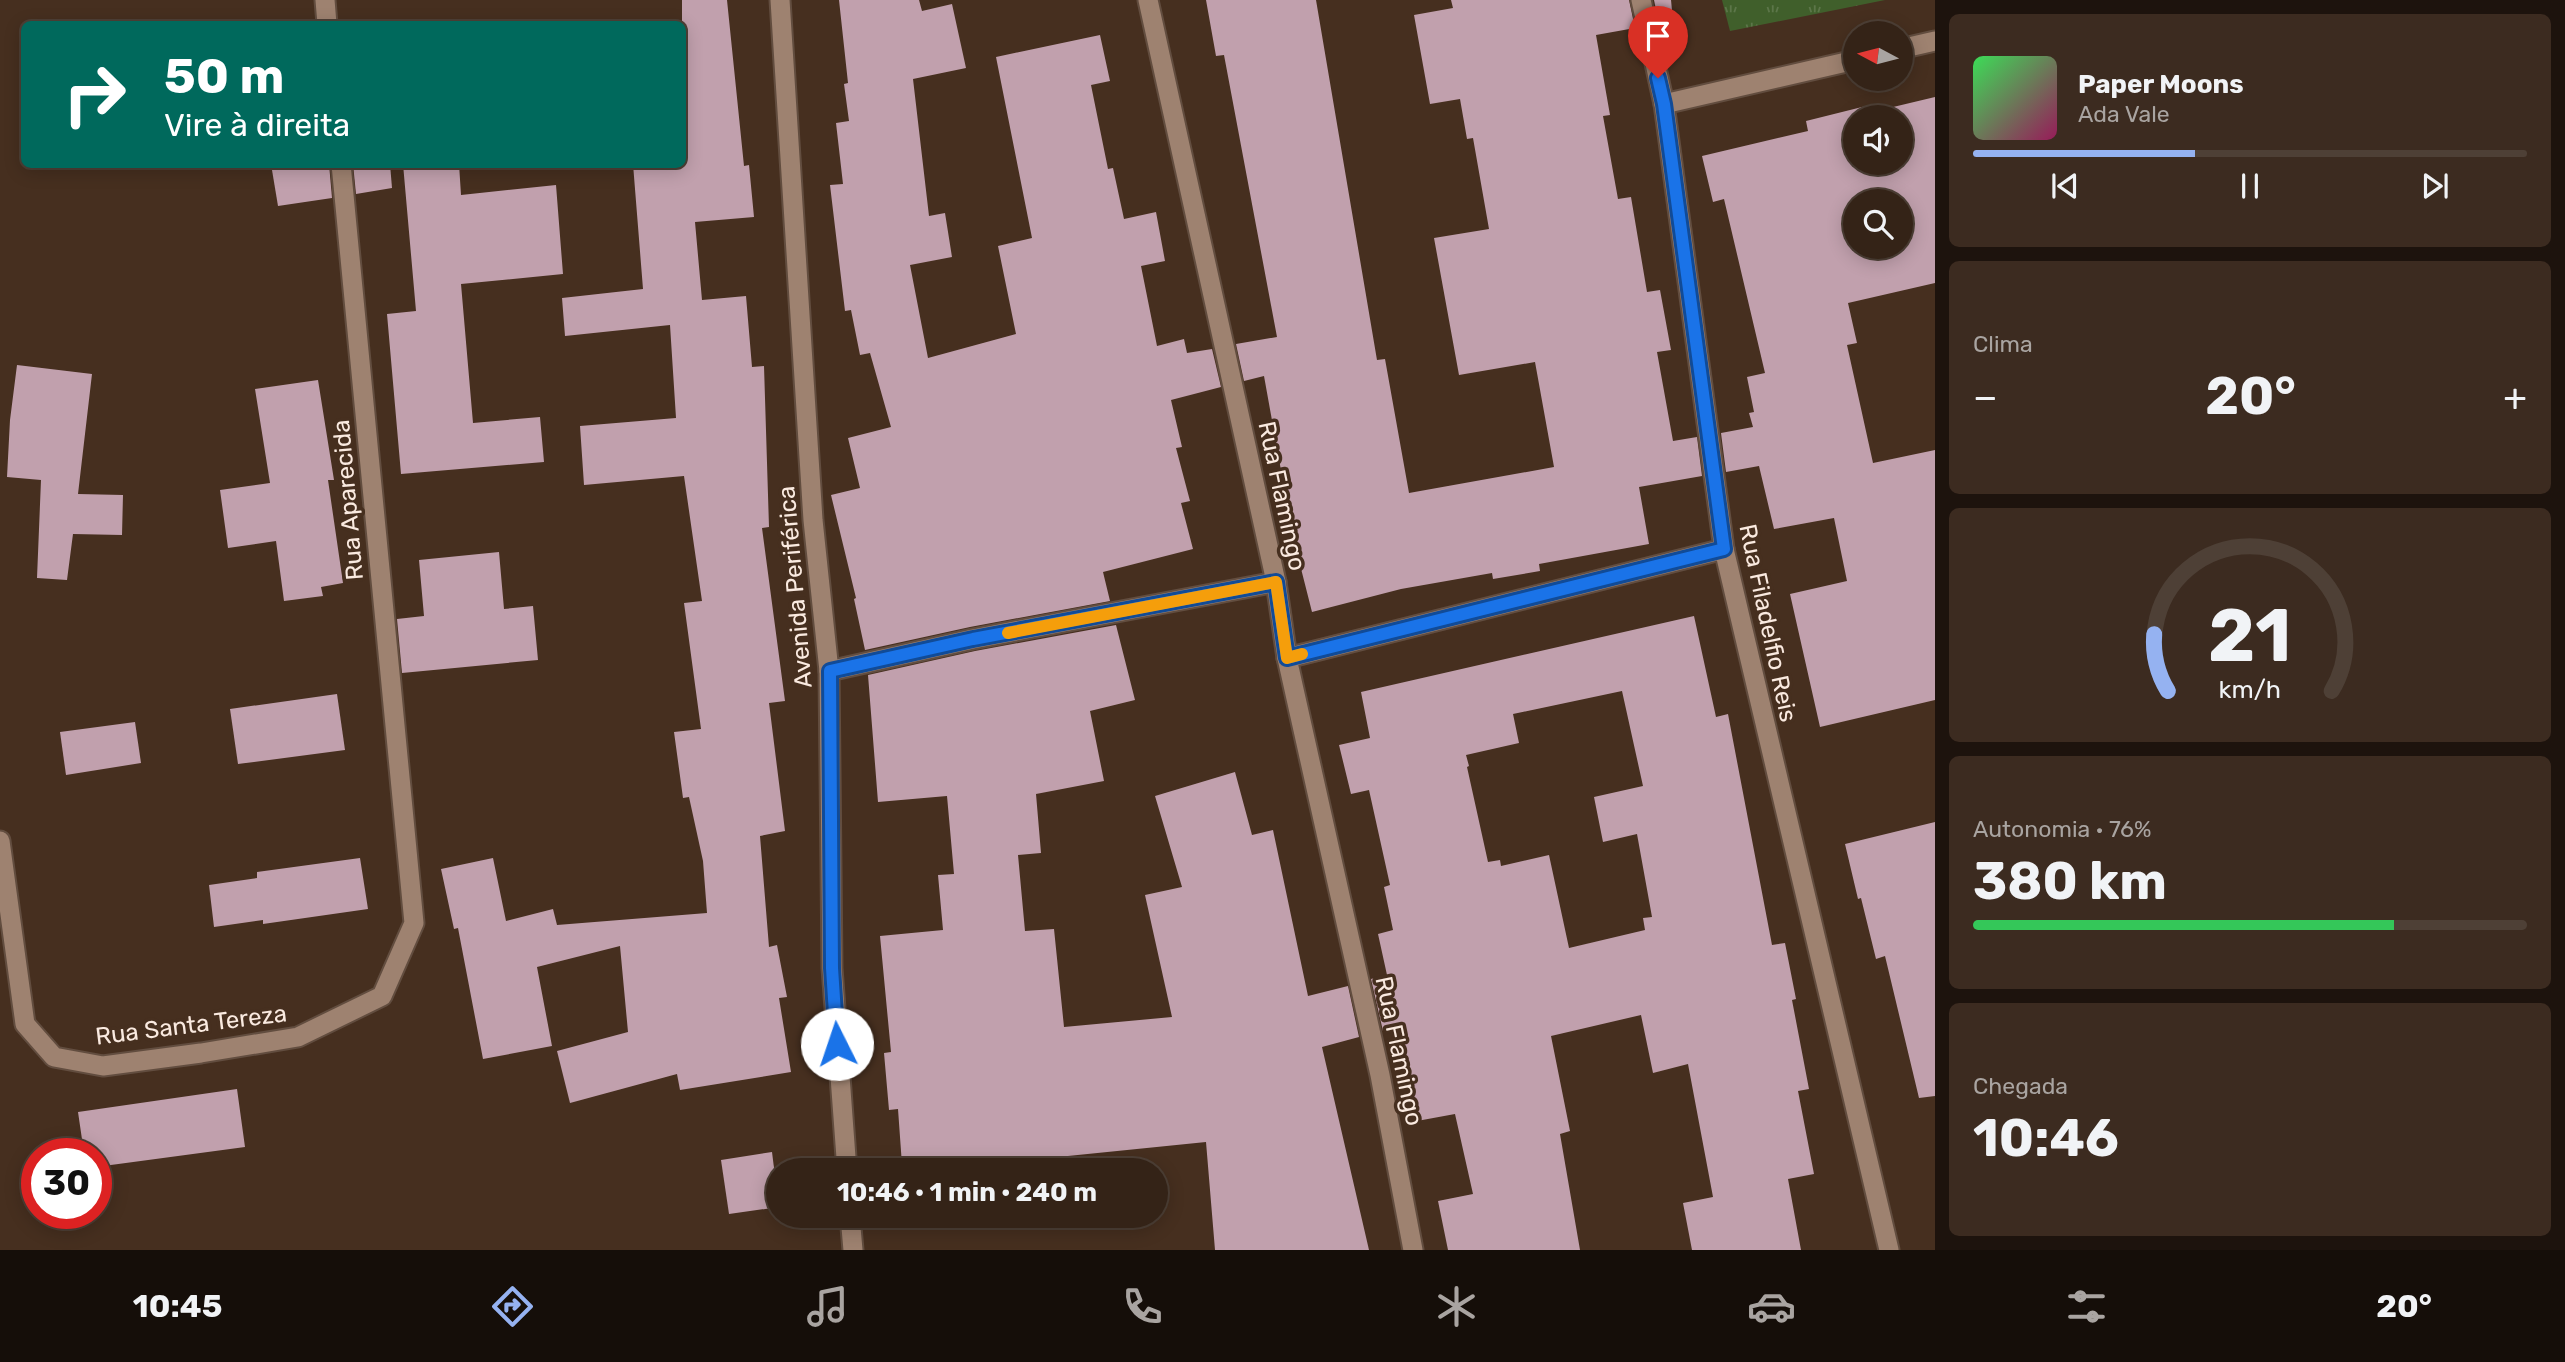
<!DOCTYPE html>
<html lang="pt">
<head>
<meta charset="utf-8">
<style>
	body { margin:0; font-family:Rubik,sans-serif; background:#3c2b20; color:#f1f3f6; height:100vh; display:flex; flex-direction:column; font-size:26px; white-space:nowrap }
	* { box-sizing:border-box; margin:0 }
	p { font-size:23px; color:#a9a4a1 }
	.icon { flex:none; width:38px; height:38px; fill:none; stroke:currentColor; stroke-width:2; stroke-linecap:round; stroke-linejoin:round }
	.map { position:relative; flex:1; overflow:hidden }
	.details { display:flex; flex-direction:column; gap:14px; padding:14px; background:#1d130d; width:630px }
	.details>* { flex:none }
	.banner { position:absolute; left:21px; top:21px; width:665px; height:147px; border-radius:10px; box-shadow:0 4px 18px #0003,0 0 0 2px #4e4036; background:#00695c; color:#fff; overflow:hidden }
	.needle { width:46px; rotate:277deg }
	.buttons { position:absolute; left:1843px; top:21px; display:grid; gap:14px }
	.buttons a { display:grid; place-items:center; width:70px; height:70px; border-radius:50%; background:#342317; box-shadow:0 4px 18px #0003,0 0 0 2px #4e4036; font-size:35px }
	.speed { position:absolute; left:21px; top:1138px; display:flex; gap:14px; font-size:35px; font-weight:700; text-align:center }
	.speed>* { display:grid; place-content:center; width:91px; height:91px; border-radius:50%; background:#342317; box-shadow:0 4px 18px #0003,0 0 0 2px #4e4036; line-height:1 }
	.speed .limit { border:10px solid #d22; background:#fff; color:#111 }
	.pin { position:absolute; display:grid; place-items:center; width:60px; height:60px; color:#fff; margin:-72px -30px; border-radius:50% 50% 50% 0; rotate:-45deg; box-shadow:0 0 7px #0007 }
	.pin .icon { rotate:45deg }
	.me { position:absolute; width:77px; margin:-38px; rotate:356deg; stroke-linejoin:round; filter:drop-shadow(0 0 5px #0008) }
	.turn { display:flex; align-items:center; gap:24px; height:147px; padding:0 28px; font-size:32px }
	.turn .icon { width:91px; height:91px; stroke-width:2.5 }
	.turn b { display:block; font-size:49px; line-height:60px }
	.big { font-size:52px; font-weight:700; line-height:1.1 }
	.details .widget { flex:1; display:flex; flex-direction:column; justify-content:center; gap:10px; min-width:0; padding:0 24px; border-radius:10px; background:#3c2b20 }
	.details .dial { align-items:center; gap:0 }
	.dial svg { height:182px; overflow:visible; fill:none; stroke:#4e4036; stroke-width:7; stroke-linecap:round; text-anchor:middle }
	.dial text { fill:#f1f3f6; stroke:none }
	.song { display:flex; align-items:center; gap:21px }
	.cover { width:84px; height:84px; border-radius:10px; background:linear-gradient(135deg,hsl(130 70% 55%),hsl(330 70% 35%)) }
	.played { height:7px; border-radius:4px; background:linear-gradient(90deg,#95b2f1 40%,#4e4036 40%) }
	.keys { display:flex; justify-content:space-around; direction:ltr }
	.heat { display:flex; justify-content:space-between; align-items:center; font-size:38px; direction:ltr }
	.charge { height:10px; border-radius:5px; background:linear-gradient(90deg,#34c759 76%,#4e4036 0) }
	.trip { position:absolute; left:766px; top:1158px; width:402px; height:70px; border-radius:35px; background:#342317; box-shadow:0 4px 18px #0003,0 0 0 2px #4e4036; font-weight:700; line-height:70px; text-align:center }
	.dock { display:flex; height:112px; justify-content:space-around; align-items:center; background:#150e09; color:#a9a4a1 }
	.dock .icon { width:49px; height:49px }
	.dock .on { color:#95b2f1 }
	.dock b { font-size:32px; color:#f1f3f6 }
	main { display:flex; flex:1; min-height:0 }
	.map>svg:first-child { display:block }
</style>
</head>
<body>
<main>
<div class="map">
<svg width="1935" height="1250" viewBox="0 0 1935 1250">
	<defs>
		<pattern id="park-tufts" width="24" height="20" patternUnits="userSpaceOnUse" patternTransform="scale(1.75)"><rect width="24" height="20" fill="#405f2b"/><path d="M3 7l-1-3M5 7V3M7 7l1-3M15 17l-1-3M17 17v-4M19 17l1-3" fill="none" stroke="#5c7649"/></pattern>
	</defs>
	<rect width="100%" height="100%" fill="#462f1f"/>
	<path fill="url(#park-tufts)" d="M1722 0H1885L1730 31Z"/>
	<g fill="#c1a0ad" fill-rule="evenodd">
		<path d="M682 0H727L744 166 749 165 754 217 695 222 702 300 746 296 752 367 764 366 769 527 762 528 785 701 769 703 785 831 760 836 769 947 777 945 787 997 779 998 791 1072 680 1090 677 1074 570 1103 557 1051 628 1032 620 946 537 967 552 1046 483 1059 458 928 454 929 441 869 493 858 506 921 553 909 557 925 707 913 703 861 689 797 683 798 674 732 701 729 684 603 702 601 684 476 584 485 580 426 676 418 670 325 565 336 562 298 643 289 633 164H682Z"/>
		<path d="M839 0H919L922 11 952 4 966 68 913 79 929 216 945 213 952 257 910 265 928 358 1016 334 998 246 1032 238 996 57 1100 35 1110 81 1091 85 1108 169 1113 168 1124 219 1156 212 1165 261 1141 266 1157 346 1184 339 1187 353 1212 349 1221 387 1171 400 1182 447 1176 448 1190 501 1181 503 1193 549 1103 572 1110 601 970 627 865 650 854 599 856 598 831 495 860 488 848 438 891 427 870 353 860 355 851 310 845 311 830 185 843 184 836 123 849 121 844 84 848 83Z"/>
		<path d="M1206 0H1316L1377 360 1385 359 1409 493 1554 467 1535 362 1459 375 1434 238 1489 229 1473 138 1467 139 1460 99 1430 104 1414 15 1453 8 1451 0H1629L1635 28 1596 35 1610 115 1603 116 1618 199 1631 197 1647 292 1660 290 1671 350 1657 352 1673 441 1697 437 1702 476 1639 487 1649 544 1539 564 1540 571 1493 579 1492 573 1401 589 1312 612 1293 537 1264 376 1244 381 1236 344 1277 337 1224 55 1216 56Z"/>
		<path d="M1654 0H1671L1673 21 1659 24Z"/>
		<path d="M1935 97V283L1848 303 1857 343 1847 345 1873 463 1935 450V700L1820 727 1790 594 1847 581 1834 518 1774 529 1759 466 1726 472 1721 433 1753 427 1749 413 1754 412 1747 377 1765 373 1724 199 1713 202 1702 156 1808 131 1806 121 1866 106 1868 113ZM1855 117H1900V163H1855ZM1855 201H1900V247H1855Z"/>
		<path d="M271 164H329L332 198 278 206Z"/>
		<path d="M353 164H390L392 188 356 194Z"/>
		<path d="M403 164H459L461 195 556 185 563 274 461 284 473 423 540 417 544 462 401 474 387 314 416 311Z"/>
		<path d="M17 365 92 374 78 494 123 495 122 535 73 534 67 580 37 578 41 480 7 477 10 420Z"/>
		<path d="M318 380 334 480H328L343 583 321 587 323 596 284 601 276 541 228 548 220 490 270 483 255 389Z"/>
		<path d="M499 552 504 609 533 606 538 660 402 673 397 619 424 616 419 560Z"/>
		<path d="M1694 616 1716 717 1728 714 1772 945 1785 943 1796 999 1792 1000 1809 1089 1798 1091 1814 1174 1788 1179 1801 1250H1692L1683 1203 1713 1197 1688 1064 1653 1073 1641 1015 1551 1036 1570 1131 1560 1134 1580 1250H1448L1438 1201 1473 1194 1455 1114 1417 1121 1398 1027 1383 1031 1371 979 1387 975 1378 934 1393 930 1384 887 1390 885 1369 790 1351 794 1339 745 1370 738 1361 692ZM1622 691 1643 786 1594 797 1603 842 1637 834 1652 917 1643 918 1645 930 1569 948 1549 855 1501 866 1500 860 1488 862 1467 767 1469 766 1466 755 1519 743 1513 714Z"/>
		<path d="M1116 625 1135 700 1090 711 1104 781 1036 794 1041 853 1018 855 1025 931 1054 929 1064 1027 1172 1017 1145 895 1182 887 1155 796 1235 772 1252 835 1273 830 1308 996 1348 986 1359 1037 1322 1047 1369 1250H1215L1206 1142 919 1171H915L914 1164 902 1165 898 1109 889 1110 884 1053 891 1052 880 936 943 930 938 875 954 874 947 796 878 802 868 675 975 651Z"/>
		<path d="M337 694 345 750 238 764 230 709Z"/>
		<path d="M135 722 141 763 66 775 60 732Z"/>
		<path d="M1935 822V1096L1919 1098 1885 956 1876 959 1861 898 1858 899 1845 844Z"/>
		<path d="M360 858 368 909 263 924V920L214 927 209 885 257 878V872Z"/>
		<path d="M237 1089 245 1147 96 1167V1153H84L78 1112Z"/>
		<path d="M772 1152 779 1207 729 1214 721 1160Z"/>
	</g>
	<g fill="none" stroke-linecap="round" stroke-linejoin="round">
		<defs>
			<g id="minor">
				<path d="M325 0 327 24"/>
				<path d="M780 0 813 520 829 671 832 968 847 1171"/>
				<path d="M1148 0 1276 582 1287 658 1380 1075 1413 1250"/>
				<path d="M1641 0 1664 104 1724 549 1889 1250"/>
				<path d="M1900 49 1935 41"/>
				<path d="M1664 104 1855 60"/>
				<path d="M1287 658 1724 549"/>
				<path d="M829 671 973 639 1276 582"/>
				<path d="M0 841 25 1024 54 1057 103 1066 201 1053 298 1037 382 996 414 923 341 164"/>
				<path d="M850 1216 853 1250"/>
			</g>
		</defs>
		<use href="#minor" stroke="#624d3f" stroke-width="23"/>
		<use href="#minor" stroke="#9e8270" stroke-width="19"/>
	</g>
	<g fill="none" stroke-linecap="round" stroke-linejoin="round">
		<defs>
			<path id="route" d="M837 1044 832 968 830 671 973 639 1276 582 1287 658 1724 549 1664 104 1658 78"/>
		</defs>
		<use href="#route" stroke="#114b97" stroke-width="18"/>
		<use href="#route" stroke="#1a73e8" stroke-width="12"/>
		<path stroke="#f59e0b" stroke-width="12" d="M1008 633 1276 582 1287 658 1302 654"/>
	</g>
	<g text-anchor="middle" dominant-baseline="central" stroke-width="7" stroke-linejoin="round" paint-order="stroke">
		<g font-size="24" fill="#faeae0" stroke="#462f1f">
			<text transform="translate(1282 496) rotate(78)">Rua Flamingo</text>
			<text transform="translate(348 500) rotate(-95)">Rua Aparecida</text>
			<text transform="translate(795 587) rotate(-95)">Avenida Periférica</text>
			<text transform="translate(1768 623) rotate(78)">Rua Filadelfio Reis</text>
			<text transform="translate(191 1025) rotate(-7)">Rua Santa Tereza</text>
			<text transform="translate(1399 1051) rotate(78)">Rua Flamingo</text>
		</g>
	</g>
</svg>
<div class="buttons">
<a><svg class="needle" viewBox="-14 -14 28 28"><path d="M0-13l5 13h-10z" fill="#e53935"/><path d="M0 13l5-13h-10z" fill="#a9a4a1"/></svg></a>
<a><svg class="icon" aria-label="sound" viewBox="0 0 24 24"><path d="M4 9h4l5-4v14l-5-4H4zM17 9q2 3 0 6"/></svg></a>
<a><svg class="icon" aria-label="search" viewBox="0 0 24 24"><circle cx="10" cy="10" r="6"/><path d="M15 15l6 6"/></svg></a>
</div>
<div class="speed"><div class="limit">30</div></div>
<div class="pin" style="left:1658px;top:78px;background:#d93025"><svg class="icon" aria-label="arrive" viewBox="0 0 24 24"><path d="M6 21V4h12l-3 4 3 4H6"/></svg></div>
<svg class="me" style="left:837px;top:1044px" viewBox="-20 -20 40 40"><circle r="19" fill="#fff"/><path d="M0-13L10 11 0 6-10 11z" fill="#1a73e8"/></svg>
<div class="trip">10:46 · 1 min · 240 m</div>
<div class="banner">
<div class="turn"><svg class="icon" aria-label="right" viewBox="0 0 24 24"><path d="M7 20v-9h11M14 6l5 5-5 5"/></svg><div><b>50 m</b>Vire à direita</div></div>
</div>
</div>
<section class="details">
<div class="widget">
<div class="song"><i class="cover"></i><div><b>Paper Moons</b><p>Ada Vale</p></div></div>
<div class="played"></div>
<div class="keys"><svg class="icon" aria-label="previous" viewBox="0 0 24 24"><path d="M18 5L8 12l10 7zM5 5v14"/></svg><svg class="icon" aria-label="pause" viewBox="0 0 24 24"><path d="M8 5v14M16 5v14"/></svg><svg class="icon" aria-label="next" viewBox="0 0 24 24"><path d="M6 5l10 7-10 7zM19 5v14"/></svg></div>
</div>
<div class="widget"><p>Clima</p>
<div class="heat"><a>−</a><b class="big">20°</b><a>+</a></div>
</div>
<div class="widget dial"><svg viewBox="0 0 100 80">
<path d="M14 69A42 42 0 1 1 86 69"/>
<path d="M14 69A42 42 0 0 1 8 44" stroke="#95b2f1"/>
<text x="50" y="56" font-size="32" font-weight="700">21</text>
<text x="50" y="72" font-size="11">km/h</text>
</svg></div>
<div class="widget"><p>Autonomia · 76%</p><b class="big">380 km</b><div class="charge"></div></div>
<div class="widget"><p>Chegada</p><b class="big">10:46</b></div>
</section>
</main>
<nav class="dock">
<b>10:45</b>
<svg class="icon on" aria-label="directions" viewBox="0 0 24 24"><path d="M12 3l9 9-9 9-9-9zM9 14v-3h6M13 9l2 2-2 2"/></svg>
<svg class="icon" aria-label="music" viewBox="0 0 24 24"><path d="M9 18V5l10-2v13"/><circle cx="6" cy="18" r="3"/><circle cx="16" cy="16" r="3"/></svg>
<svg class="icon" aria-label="phone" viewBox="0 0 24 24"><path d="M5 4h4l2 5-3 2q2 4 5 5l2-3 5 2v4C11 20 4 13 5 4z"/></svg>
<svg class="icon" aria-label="climate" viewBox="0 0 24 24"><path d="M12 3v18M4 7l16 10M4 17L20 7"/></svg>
<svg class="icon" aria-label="car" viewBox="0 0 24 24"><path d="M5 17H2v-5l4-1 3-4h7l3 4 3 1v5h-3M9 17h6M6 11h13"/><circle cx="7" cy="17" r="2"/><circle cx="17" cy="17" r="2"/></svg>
<svg class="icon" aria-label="filters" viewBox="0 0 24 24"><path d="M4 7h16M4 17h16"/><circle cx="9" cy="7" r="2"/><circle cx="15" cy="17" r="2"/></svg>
<b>20°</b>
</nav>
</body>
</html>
